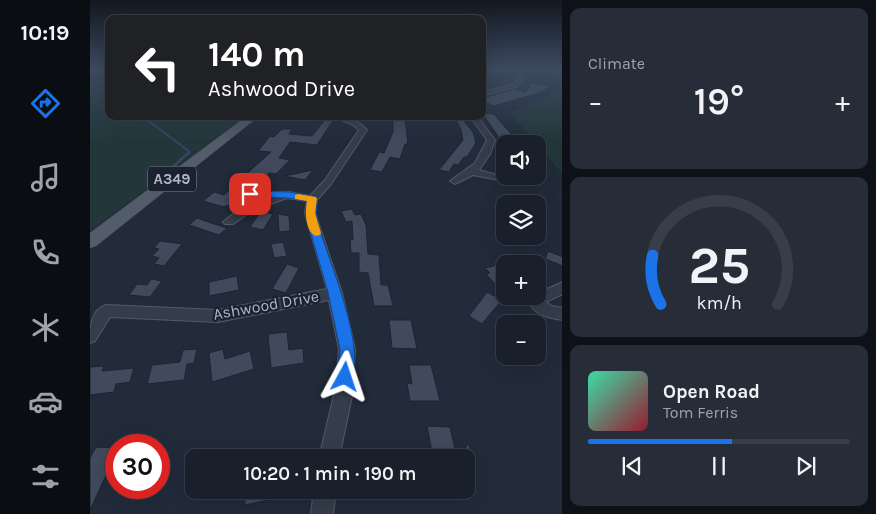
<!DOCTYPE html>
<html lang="en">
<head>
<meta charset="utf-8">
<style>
	body { margin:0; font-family:Karla,sans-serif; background:#262d38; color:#f1f3f6; height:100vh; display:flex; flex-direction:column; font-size:19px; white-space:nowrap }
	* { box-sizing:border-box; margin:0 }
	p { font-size:16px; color:#9fa3a9 }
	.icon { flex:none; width:28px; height:28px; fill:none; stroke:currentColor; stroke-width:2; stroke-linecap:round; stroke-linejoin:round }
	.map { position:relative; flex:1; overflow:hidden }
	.details { display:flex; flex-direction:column; gap:8px; padding:8px; background:#0e1218; width:314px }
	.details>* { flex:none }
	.guide { position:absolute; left:15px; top:15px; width:381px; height:105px; border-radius:10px; box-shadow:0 5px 20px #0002,0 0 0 1px #373e48; background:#202124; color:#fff; overflow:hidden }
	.controls { position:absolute; left:406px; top:135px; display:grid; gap:10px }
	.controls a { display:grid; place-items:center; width:50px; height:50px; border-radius:10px; background:#19202c; box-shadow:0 5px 20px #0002,0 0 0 1px #373e48; font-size:25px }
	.speed { position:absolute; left:15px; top:434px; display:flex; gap:10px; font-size:25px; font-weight:700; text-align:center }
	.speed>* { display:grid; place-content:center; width:65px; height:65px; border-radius:50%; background:#19202c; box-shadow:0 5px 20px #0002,0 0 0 1px #373e48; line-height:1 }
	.speed .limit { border:8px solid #d22; background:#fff; color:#111 }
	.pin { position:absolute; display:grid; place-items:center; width:42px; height:42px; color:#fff; margin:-21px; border-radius:10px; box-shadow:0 2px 8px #0006 }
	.me { position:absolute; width:55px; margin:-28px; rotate:5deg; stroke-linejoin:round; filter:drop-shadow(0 0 4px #0008) }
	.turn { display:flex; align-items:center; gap:18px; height:105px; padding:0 20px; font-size:22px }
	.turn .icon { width:65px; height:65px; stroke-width:2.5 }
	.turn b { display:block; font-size:35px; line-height:42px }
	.big { font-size:38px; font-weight:600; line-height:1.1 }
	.details .widget { flex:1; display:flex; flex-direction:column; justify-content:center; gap:8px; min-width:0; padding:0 18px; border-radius:10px; background:#262d38 }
	.details .dial { align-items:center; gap:0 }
	.dial svg { height:130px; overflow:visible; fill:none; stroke:#373e48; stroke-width:7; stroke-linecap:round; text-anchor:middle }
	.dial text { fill:#f1f3f6; stroke:none }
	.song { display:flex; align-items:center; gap:15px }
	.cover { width:60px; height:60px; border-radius:8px; background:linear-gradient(135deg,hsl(160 70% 55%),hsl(350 70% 35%)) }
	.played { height:5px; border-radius:2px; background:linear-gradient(90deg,#1a73e8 55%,#373e48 55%) }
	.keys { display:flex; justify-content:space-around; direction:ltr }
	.heat { display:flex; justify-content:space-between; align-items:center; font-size:28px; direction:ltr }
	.trip { position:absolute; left:95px; top:449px; width:290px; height:50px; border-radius:10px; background:#19202c; box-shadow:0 5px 20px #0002,0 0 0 1px #373e48; font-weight:600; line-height:50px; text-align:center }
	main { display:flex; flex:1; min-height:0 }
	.tabs { display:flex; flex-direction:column; width:90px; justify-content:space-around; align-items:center; background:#0a0d12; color:#9fa3a9 }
	.tabs .icon { width:35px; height:35px }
	.tabs .active { color:#1a73e8 }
	.tabs b { font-size:22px; color:#f1f3f6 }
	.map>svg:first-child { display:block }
</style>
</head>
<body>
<main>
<nav class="tabs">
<b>10:19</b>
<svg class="icon active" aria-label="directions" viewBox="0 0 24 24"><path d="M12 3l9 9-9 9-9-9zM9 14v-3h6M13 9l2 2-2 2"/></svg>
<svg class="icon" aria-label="music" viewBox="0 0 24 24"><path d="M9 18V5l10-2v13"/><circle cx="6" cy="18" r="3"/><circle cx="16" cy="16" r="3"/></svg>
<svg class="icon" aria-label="phone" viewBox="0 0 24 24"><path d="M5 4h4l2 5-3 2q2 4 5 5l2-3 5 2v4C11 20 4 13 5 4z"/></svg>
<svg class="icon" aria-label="climate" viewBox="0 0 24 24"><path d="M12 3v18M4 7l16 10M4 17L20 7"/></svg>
<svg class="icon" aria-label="car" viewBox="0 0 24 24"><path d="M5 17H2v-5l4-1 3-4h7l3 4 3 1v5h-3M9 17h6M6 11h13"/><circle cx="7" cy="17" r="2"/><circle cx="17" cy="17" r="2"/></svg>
<svg class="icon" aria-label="filters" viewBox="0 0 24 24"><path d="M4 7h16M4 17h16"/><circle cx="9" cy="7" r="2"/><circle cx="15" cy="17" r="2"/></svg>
</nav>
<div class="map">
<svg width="473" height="514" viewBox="0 0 473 514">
	<rect width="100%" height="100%" fill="#212b3a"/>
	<g fill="#23373b">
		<path d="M0 69H19V116H155L0 230Z"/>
		<path d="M454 69H472V173L420 113 459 95 470 84Z"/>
	</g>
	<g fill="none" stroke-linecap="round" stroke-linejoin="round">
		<path stroke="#354562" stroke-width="1" d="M19 77 13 83 19 91"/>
		<path stroke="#354562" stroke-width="2" d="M52 116 100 152 97 155"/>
		<path stroke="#354562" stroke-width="2.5" d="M76 173 98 153"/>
	</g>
	<g fill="#404a5c" stroke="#1d2431">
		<path d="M441 83 462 86 449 93 403 106 392 100V98L426 89 436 92Z"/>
		<path d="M392 113 404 114 422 135H419L425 142H412Z"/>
		<path d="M238 116 244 119 227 145 200 142 189 158 200 160 186 174 179 173 166 187 146 183 181 152 168 151 180 136 184 137 192 129H202L199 134 222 136Z"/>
		<path d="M368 116H370L383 132 386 143 377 157H374L368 165 364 164 359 172 349 170 373 140 371 130 366 120H369Z"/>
		<path d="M303 118 315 119 318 144H315L310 159 300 157 292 172 280 170 289 152 294 153 303 132Z"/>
		<path d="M223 170 215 180 194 176Z"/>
		<path d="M143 186 155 198 134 207 113 201 124 192 134 195Z"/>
		<path d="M262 209 265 215 271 214 276 225 278 254 289 255 291 285H298L303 306H284L278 273 269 272V253H261L260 240H263L262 221 256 222 251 211Z"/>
		<path d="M171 211 183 214 173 230 160 227Z"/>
		<path d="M188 214 199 216 200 231 189 232Z"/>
		<path d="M107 218 121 223 137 228 129 235 99 225Z"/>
		<path d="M70 241 92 244 74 266 64 264 69 258 62 256 69 249 64 248Z"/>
		<path d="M193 242 197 256 184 258 181 244Z"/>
		<path d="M458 251 473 257V266L455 259Z"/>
		<path d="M197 264 209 268 196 293 182 289Z"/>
		<path d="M408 265 415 272V282L405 284 396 274 400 273 395 268Z"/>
		<path d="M147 276 149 290 119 296V282Z"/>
		<path d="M61 279 72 281 60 297 39 295 47 284 57 285Z"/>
		<path d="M397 292 412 300 392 324 379 316Z"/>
		<path d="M299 320H321L327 349 302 348Z"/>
		<path d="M197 332 199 350 213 348 214 363 181 368 178 334Z"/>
		<path d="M107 349 104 363 97 364 94 380 57 384 62 365 90 362 93 350Z"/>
		<path d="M133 349 135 359 160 351 164 369 122 382 119 353Z"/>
		<path d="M319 365H341L350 401H320L317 383 322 384Z"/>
		<path d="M14 366 12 371 44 368 40 382 26 384 24 392 0 395V367Z"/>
		<path d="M337 426 360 427 367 458H343Z"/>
		<path d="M376 445H379L387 475H376Z"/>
		<path d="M6 447 26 448V462L21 473H17L0 510V458Z"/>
		<path d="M155 490H187V498L155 505Z"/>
	</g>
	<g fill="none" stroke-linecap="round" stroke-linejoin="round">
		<defs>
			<g id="street">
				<path d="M425 69H430L433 73V80L426 87 392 96V92L422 85 427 80V73Z"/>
				<path d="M242 116C256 116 267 119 277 130L241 184 227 200 225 213 252 293 265 349 263 391 249 458H229L245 391 249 349 239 300 128 322 20 317 5 341 0 343C0 329 0 310 16 305L128 310 237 289 215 213 217 201 197 198 162 211 143 224H135L133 222 148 210 178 197 156 196V192H199L220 196 235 180 269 130 263 125Z"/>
				<path d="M380 116H387L405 140 400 154 389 170 414 177V181L383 175 365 184 360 181 385 163 397 140Z"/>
				<path d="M473 282V294L456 302 462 306 473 308V320C458 318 445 315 438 301L440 297 448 296V293Z"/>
				<path d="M224 490H246L243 514H221Z"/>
			</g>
			<path id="primary" d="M157 116H169L6 246 0 248V233Z"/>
		</defs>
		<use href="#street" stroke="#535a68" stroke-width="2"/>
		<use href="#primary" stroke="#3e4654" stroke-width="1"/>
		<use href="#street" fill="#353d4b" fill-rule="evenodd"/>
		<use href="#primary" fill="#535c6b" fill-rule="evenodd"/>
	</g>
	<linearGradient id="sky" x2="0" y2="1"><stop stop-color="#121820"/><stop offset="0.49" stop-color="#3d4a60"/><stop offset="1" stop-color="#3d4a60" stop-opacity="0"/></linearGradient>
	<rect width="473" height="141" fill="url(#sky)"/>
	<path fill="#1a73e8" stroke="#114b97" d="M160 191 199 192 226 197 227 199C224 219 231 233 237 251 248 284 274 350 261 382L255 385 249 382 247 377 250 349 238 292 215 213 217 201 199 198 157 196 156 194Z"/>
	<path fill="#f59e0b" d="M208 194 226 197 227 199 225 213 231 233 230 235 226 236C215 232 215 211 217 201L205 199V195Z"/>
	<g text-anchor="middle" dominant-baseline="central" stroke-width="4.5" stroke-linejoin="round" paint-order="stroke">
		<rect fill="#1b222f" stroke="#838a99" stroke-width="1" x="58" y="166.5" width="48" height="25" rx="4"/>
		<g font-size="15" font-weight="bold" fill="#b0b7c7">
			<text x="82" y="179">A349</text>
		</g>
		<g font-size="16" fill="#b0b7c7" stroke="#1b222f">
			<text transform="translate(176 305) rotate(-10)">Ashwood Drive</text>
		</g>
	</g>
</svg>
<div class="controls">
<a><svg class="icon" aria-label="sound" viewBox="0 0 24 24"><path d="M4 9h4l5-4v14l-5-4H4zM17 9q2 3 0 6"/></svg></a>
<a><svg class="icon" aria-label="layers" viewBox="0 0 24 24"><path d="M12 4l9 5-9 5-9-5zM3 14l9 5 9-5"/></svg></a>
<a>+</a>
<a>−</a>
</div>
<div class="speed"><div class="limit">30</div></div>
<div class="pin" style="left:160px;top:194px;background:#d93025"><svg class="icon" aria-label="arrive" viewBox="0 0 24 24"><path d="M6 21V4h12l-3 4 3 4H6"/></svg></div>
<svg class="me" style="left:255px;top:377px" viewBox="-20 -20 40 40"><path d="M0-17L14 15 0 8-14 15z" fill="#1a73e8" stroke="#fff" stroke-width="4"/></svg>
<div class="trip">10:20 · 1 min · 190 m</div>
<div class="guide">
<div class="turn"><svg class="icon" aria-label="left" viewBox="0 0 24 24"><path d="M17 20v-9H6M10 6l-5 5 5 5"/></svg><div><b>140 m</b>Ashwood Drive</div></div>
</div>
</div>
<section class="details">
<div class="widget"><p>Climate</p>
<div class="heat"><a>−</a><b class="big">19°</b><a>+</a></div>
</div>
<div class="widget dial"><svg viewBox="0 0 100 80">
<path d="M14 69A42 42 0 1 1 86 69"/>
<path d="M14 69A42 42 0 0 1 9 39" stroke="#1a73e8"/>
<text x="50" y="56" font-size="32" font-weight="700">25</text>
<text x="50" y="72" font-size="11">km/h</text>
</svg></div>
<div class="widget">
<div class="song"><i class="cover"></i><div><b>Open Road</b><p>Tom Ferris</p></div></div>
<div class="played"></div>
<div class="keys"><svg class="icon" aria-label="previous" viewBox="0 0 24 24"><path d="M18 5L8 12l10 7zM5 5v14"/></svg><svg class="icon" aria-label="pause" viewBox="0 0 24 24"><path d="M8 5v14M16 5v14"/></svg><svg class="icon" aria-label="next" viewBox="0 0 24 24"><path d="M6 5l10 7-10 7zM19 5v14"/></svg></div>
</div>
</section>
</main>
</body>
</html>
